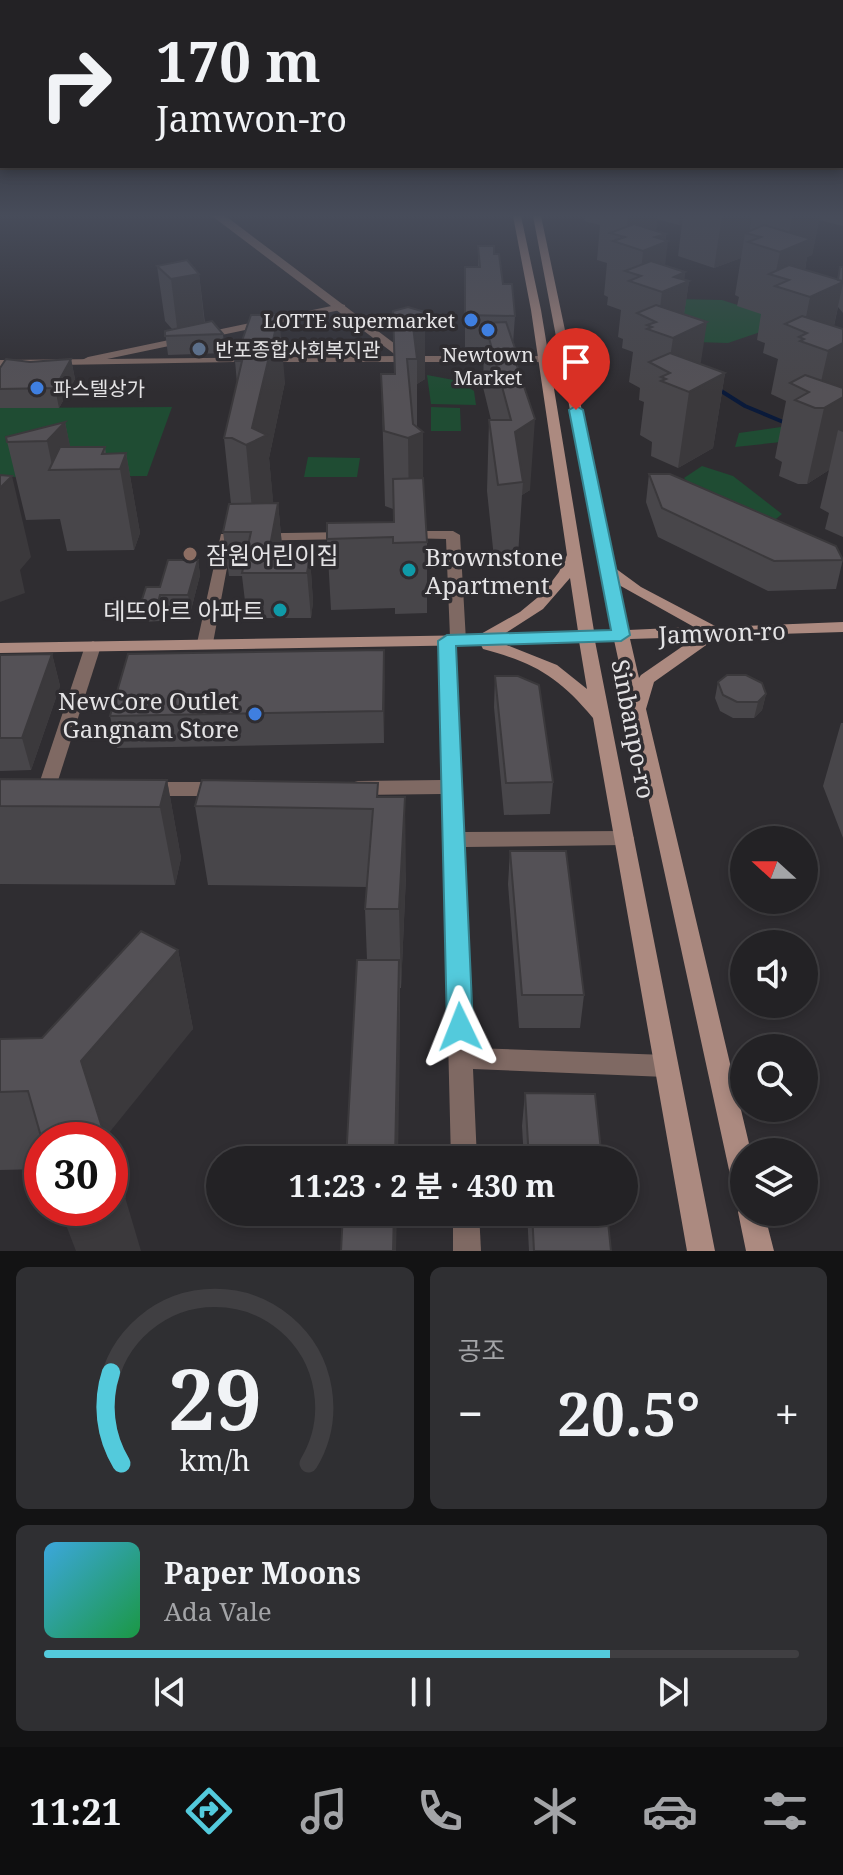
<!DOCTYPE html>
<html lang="ko">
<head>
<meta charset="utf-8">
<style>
	body { margin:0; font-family:"Noto Serif","Noto Sans KR",serif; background:#2f2f32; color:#f1f3f6; height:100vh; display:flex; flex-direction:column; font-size:30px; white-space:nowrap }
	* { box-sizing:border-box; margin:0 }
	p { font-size:26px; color:#a3a4a7 }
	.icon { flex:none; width:44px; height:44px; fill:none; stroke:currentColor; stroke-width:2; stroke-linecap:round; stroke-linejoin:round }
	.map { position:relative; height:1251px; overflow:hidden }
	.panel { display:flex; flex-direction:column; gap:16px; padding:16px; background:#131314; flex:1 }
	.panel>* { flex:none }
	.top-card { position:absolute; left:0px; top:0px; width:844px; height:168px; box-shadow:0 4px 12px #0003,0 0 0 2px #403f42; background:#232225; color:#f1f3f6; overflow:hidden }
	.needle { width:52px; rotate:291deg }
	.tools { position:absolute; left:730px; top:826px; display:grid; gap:16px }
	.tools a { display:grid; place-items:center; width:88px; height:88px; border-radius:50%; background:#232225; box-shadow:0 4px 12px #0003,0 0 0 2px #403f42; font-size:40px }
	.speed { position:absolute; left:24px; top:1122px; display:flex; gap:16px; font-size:40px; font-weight:700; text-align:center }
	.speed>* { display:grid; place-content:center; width:104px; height:104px; border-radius:50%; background:#232225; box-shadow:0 4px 12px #0003,0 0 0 2px #403f42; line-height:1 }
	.speed .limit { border:12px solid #d22; background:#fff; color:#111 }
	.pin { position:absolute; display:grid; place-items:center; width:68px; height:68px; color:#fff; margin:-82px -34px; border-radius:50% 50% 50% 0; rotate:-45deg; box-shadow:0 0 8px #0007 }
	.pin .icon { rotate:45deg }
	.me { position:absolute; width:88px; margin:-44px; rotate:358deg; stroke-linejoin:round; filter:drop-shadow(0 0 6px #0008) }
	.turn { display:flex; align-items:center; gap:28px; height:168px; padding:0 24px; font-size:36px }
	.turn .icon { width:104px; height:104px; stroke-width:2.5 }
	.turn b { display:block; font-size:56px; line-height:68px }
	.big { font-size:60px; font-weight:700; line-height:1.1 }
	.panel .widget { flex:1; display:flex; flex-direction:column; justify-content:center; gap:12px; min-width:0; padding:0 28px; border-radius:12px; background:#2f2f32 }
	.panel .dial { align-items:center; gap:0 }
	.dial svg { height:208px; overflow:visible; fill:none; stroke:#403f42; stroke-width:7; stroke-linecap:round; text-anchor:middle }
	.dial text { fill:#f1f3f6; stroke:none }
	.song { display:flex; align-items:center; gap:24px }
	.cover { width:96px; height:96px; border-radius:12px; background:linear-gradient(135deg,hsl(200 70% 55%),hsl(140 70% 35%)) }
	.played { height:8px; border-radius:4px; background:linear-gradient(90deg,#53cadc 75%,#403f42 75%) }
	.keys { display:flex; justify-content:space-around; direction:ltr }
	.heat { display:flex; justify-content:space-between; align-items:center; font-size:44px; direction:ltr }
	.panel .tiles { flex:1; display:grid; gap:16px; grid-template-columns:1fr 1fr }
	.widget:last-child { grid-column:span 2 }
	.trip { position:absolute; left:206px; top:1146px; width:432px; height:80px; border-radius:40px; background:#232225; box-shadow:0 4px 12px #0003,0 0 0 2px #403f42; font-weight:700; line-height:80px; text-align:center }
	.tabs { display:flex; height:128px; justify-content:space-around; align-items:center; background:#0e0e0f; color:#a3a4a7 }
	.tabs .icon { width:56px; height:56px }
	.tabs .active { color:#53cadc }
	.tabs b { font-size:36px; color:#f1f3f6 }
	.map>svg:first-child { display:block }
</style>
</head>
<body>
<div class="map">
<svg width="843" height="1251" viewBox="0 0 843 1251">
	<rect width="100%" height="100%" fill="#2f2d31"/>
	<g fill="#1f4c33">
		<path d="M675 299 722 300 769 315 772 328 728 343 696 342Z"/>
		<path d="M427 375 459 381 474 391 476 405 431 404Z"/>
		<path d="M172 407 147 476 0 477V408Z"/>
		<path d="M431 407 460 408 461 431H431Z"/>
		<path d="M788 426 810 439 735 447 739 433Z"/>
		<path d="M308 457 360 458 357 477H304Z"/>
		<path d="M702 466 733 476 782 514 758 534 718 516 684 478Z"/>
	</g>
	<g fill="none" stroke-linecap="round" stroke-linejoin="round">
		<path stroke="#0a1a3a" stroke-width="4" d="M718 389 745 406 788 424"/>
		<g fill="#7f6963" fill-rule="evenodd">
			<path d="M341 304 345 305V309L88 363 82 360 88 357Z"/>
			<path d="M408 531H453L460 535 466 641 464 645H455L463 832 624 831 631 833 634 838 631 843 624 845 464 847 472 1048 666 1055 674 1058 678 1066 674 1074 666 1077 473 1069 477 1160H451L442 794 358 795 351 793 349 788 351 783 358 781 442 780 439 641 441 637H450L446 539 403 538 401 535 403 532Z"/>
			<path d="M348 532 353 533 355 536 353 539 232 541 213 643 205 648 199 647 197 643 221 534Z"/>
			<path d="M93 641 101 646 55 790 53 795H39L37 790 85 646Z"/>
			<path d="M150 782H219L226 784 228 789 226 794 219 796H150L143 794 141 789 143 784Z"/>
			<path d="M453 1212H479L481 1251H453Z"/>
		</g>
		<path fill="#7f6963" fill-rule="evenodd" d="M212 216H224L231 220 411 356H564L570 359 564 362H234L0 366V360L397 356Z"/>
		<g fill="#ac8a80" fill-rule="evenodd">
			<path d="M513 216H521L541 310 594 631 612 630 533 216H541L615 568 641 587 717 627 843 622V632L719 636 654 682 646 709 751 1152H744V1192L735 1188 731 1179 614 640 595 641 715 1251H687L593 718C559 677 535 663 483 649L481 645 0 653V643L479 635 520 612 543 593 559 572 567 555 531 310ZM570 578 578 631 504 634 543 609ZM619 585 694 627 628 630ZM696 637 641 675 639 678 630 639ZM579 641 587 689 557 665 504 644Z"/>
			<path d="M744 1202V1212H764L774 1251H746L738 1212Z"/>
		</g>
	</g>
	<g fill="#48464a">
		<path d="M585 216H843V226L819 220 812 255 807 257 805 270 837 280 840 267H843V313L838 307 834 326 843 329V537L825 529 829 513 820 508 829 470 807 484H798L779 476 782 462 775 458 786 401 771 394 778 359 763 353 765 343 757 340 761 314 737 306 739 297 735 295 741 258 714 268 678 256 682 224 679 225 657 219 656 231 666 234 665 266 685 272 684 280 689 281 684 314 700 364 725 373 713 448 678 468 651 456 652 442 640 435 644 402 639 400 640 388 629 382 633 352 622 348 623 339 618 337 621 310 607 305 608 297 604 295 607 263 597 260 600 225 584 221Z"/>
		<path d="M478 246 503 284 515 316 513 344 518 357 517 368 530 490 522 495 518 556 494 558 487 491 489 420H491L483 387 484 347H465V267H478Z"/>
		<path d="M157 266 199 274 205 323 223 334 225 353 168 355 165 331 172 329 165 321Z"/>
		<path d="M393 311 425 312V379L417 384V427L423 432V483L427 542V613L395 614V608L331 610 327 539 393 522V509L385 506 381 374H394Z"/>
		<path d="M251 315 285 382 269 458 273 503H278L282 546 280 557H310L313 602 311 618H247L242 576H229L223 532 231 504 224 438 237 383 235 361Z"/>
		<path d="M71 359 75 379 59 408H0V368L30 362Z"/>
		<path d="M65 422 70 447H105L106 454 126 453 140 533 134 550 67 551 60 519 26 520 6 437Z"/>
		<path d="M649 474 843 559 836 589 768 591 658 537 646 502Z"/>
		<path d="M198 560 200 575 191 610H163L160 621 143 622 140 606 160 587Z"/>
		<path d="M384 650V743L117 748 110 716Z"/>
		<path d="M52 654 60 686 31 770 0 771V655Z"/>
		<path d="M495 676 553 782 550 814 504 815 494 707Z"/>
		<path d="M718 682 766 694 762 710 754 718H733L720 711 715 698Z"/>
		<path d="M841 723H843V838L823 786Z"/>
		<path d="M0 779 167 780 181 858 175 885 0 884Z"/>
		<path d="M378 783V797L406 875 401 988H400V1039L367 960 365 909 367 887 208 885 195 806Z"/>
		<path d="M510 851 584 995 580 1028H519L508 884Z"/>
		<path d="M178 950 193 1029 42 1140V1169L0 1170V1039L42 1038Z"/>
		<path d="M525 1093 602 1160H524L522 1126Z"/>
		<path d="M527 1212H607L611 1251H529Z"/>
	</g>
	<g fill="#3b393c">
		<path d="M628 216H658L655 237 666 234 665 243 668 241 662 292 674 277 685 272 684 283 689 281 681 334 707 322 697 388 725 373 713 448 678 468 689 392 668 371 673 338 657 332 662 292 640 285 643 251 625 245Z"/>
		<path d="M680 216H683L682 224 679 225Z"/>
		<path d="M722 216H752L749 234 745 233 741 258 714 268Z"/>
		<path d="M792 216H820L812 255 807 257 800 294 789 280 775 276 780 252 786 249Z"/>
		<path d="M199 274 205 329 178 335 171 279Z"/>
		<path d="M843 282V283L829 348 803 332 810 297Z"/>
		<path d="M425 312V379L417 384V359L412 318Z"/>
		<path d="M279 315 285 382 269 458 274 510 253 520 246 445 252 428Z"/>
		<path d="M843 343V432L838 430 829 470 807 484 824 408H815L828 351Z"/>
		<path d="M71 359 75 379 59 408 55 388Z"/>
		<path d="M535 419 530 490 522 495 523 482 515 432Z"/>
		<path d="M65 422 75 470H53L47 441Z"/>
		<path d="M423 432V507L409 514 408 438Z"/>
		<path d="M126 453 140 533 134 550 120 469Z"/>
		<path d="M12 476 31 557 20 570 25 593 0 602V488Z"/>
		<path d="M278 503 282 546 277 573 268 557Z"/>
		<path d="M310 557 313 602 311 618 307 573Z"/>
		<path d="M198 560 200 575 191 610 188 595Z"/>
		<path d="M160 595 163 610 160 621 157 606Z"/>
		<path d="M384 650 385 681 384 743 383 711Z"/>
		<path d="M52 654 60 686 31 770 22 738Z"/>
		<path d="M766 694 762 710 754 718 758 702Z"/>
		<path d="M167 780 181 858 175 885 160 807Z"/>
		<path d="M405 797 406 875 401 988 399 909Z"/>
		<path d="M178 950 193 1029 104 1139 81 1061Z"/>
		<path d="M399 960 400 1039 398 1160H395Z"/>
		<path d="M125 1197 141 1251H76L66 1225 101 1208H110V1204Z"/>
		<path d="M394 1212H397L396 1251H393Z"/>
	</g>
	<g fill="#545156" stroke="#3b393c" stroke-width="2">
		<path d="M634 224 666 234 655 237 668 241 643 251 613 241 625 237 610 233Z"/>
		<path d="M764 225 811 239 780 252 748 242 761 237 745 233Z"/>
		<path d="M478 246H494V254H499L503 284H512L515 316 465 315V267H480Z"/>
		<path d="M187 260 199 274 171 279 157 266Z"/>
		<path d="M651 261 685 272 674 277 689 281 662 292 629 281 641 276 625 271Z"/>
		<path d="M789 265 843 281V282L810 297 775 286 789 280 769 274Z"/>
		<path d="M840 267H843V281L838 280Z"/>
		<path d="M656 305 707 322 673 338 647 329 652 327 647 325 656 322 637 313Z"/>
		<path d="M408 307 425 312 412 318 417 359H407L413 424 423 432 408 438 384 431 381 374H395L393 311Z"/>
		<path d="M251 315H279L252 428 267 435 246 445 232 438H224L242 361H235Z"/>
		<path d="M802 316 843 329V343L828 351 800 341 804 339 799 337 807 333 785 324Z"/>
		<path d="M212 321 223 334 165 336V331Z"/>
		<path d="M506 322 518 357H514L535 419 515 432 523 482 498 485 489 420H511L485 323Z"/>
		<path d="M670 353 725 373 689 392 661 381 666 379 661 377 670 373 649 362Z"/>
		<path d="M6 359 30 362 71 359 55 388 0 389V368Z"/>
		<path d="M805 375 843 388V397L824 408H815L795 400 809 392 790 383Z"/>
		<path d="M65 422 47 441 7 442 6 437Z"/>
		<path d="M60 447H105L102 454 126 453 120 469 49 470Z"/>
		<path d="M649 474H670L836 546 843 560 774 561 662 508Z"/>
		<path d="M0 475 12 476 0 488Z"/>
		<path d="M423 478 427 542 393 543V537L327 539V523L394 522 393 479Z"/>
		<path d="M278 503 268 557H310L307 573H242L251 532H223L229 504Z"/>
		<path d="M168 560H198L188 595H160L157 606H140L146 587H160Z"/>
		<path d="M384 650 383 711 110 716 128 654Z"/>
		<path d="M52 654 22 738H0V655Z"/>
		<path d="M727 675H746L762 683 766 694 758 702H737L723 695 718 682Z"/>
		<path d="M495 676H518L539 685 553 782 506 783Z"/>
		<path d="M0 779 167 780 160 807 0 806Z"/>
		<path d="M202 780 378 783 377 797H405L399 909H365L373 809 195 806Z"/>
		<path d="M510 851H566L584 995H522Z"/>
		<path d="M141 931 178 950 81 1061 106 1140H42L28 1091 0 1092V1039L42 1038Z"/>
		<path d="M357 960H399L395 1160H346Z"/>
		<path d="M525 1093 595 1094 602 1160H529Z"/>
		<path d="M110 1151 125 1197 110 1204Z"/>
		<path d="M61 1208H101L66 1225Z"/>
		<path d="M343 1212H394L393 1251H341Z"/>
		<path d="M532 1212H607L611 1251H534Z"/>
	</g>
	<linearGradient id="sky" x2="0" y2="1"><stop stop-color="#1a191b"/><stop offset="0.55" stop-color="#474c5a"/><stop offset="1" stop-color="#474c5a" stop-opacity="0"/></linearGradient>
	<rect width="843" height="392" fill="url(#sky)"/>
	<path fill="#53cadc" stroke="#36838f" stroke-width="2" d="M576 406 583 410 630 635 621 641 456 646 473 1027 470 1036 460 1039 451 1036 447 1027 438 641 447 635 611 630 569 410Z"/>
	<g fill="#3f7fe0" stroke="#2f2d31" stroke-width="3">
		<circle cx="471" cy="320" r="8"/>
		<circle cx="488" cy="330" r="8"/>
		<circle cx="37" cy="388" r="8"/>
		<circle cx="255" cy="714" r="8"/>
	</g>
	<circle fill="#5c6f8a" stroke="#2f2d31" stroke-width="3" cx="199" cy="349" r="8"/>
	<circle fill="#8d6e63" stroke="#2f2d31" stroke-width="3" cx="190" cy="554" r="8"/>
	<g fill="#0f9aa8" stroke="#2f2d31" stroke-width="3">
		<circle cx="409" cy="570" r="8"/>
		<circle cx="280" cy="610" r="8"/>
	</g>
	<g text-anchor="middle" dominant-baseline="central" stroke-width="7" stroke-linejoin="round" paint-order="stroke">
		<g font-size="20" fill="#e4e3e5" stroke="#2f2d31" text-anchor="start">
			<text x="455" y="320" text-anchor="end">LOTTE supermarket</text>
			<text x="215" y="349">반포종합사회복지관</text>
			<text x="488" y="354" text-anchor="middle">Newtown<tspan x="488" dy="23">Market</tspan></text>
			<text x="53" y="388">파스텔상가</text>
		</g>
		<g font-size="24" fill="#e4e3e5" stroke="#2f2d31" text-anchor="start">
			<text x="206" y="554">잠원어린이집</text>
			<text x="425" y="556">Brownstone<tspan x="425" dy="28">Apartment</tspan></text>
			<text x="264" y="610" text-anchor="end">데뜨아르 아파트</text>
			<text x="239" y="700" text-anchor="end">NewCore Outlet<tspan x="239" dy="28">Gangnam Store</tspan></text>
		</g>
		<g font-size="24" fill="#e4e3e5" stroke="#2f2d31">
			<text transform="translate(722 632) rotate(-2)">Jamwon-ro</text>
			<text transform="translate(634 729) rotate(79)">Sinbanpo-ro</text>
		</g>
	</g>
</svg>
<div class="tools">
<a><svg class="needle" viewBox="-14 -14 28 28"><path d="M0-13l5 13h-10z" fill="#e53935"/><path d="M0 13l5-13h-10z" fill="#a3a4a7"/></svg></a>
<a><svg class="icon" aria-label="sound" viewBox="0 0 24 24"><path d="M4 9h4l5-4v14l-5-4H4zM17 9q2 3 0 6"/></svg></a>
<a><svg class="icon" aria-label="search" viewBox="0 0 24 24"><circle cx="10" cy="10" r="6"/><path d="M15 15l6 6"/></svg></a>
<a><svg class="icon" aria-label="layers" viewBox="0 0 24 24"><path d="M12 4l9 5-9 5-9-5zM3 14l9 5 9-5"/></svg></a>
</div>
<div class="speed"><div class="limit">30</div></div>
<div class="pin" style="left:576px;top:410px;background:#d93025"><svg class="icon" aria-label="arrive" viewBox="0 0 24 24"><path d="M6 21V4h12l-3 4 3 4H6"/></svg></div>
<svg class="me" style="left:460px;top:1027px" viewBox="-20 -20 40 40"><path d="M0-17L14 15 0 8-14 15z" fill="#53cadc" stroke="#fff" stroke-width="4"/></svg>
<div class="trip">11:23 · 2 분 · 430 m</div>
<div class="top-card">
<div class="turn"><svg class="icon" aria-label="right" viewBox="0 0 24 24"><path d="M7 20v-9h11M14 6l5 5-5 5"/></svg><div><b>170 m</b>Jamwon-ro</div></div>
</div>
</div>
<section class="panel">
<div class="tiles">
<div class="widget dial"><svg viewBox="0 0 100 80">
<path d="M14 69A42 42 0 1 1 86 69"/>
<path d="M14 69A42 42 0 0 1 10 34" stroke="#53cadc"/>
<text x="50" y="56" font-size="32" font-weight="700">29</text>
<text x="50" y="72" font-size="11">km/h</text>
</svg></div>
<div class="widget"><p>공조</p>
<div class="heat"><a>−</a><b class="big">20.5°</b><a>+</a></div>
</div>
<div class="widget">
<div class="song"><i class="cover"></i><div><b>Paper Moons</b><p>Ada Vale</p></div></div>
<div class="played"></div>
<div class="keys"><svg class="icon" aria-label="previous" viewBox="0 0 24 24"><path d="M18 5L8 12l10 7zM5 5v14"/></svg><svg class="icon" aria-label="pause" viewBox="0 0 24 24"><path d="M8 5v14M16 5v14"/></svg><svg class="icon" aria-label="next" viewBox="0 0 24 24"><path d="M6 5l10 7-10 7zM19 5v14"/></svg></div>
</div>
</div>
</section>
<nav class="tabs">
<b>11:21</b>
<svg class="icon active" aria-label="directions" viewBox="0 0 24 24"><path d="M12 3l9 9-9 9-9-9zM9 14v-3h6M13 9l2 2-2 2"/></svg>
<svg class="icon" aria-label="music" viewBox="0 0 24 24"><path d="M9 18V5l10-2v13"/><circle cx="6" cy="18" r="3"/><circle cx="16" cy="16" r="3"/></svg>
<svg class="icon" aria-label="phone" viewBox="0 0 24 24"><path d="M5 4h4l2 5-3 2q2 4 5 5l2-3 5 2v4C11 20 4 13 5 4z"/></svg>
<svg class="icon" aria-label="climate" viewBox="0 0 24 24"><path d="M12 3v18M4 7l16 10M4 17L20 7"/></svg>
<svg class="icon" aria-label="car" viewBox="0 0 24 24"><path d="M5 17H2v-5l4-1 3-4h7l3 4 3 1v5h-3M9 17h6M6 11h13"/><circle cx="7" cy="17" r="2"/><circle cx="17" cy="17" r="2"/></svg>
<svg class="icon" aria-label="filters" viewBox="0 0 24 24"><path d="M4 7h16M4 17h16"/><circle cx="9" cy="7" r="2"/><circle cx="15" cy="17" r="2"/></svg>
</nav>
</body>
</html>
